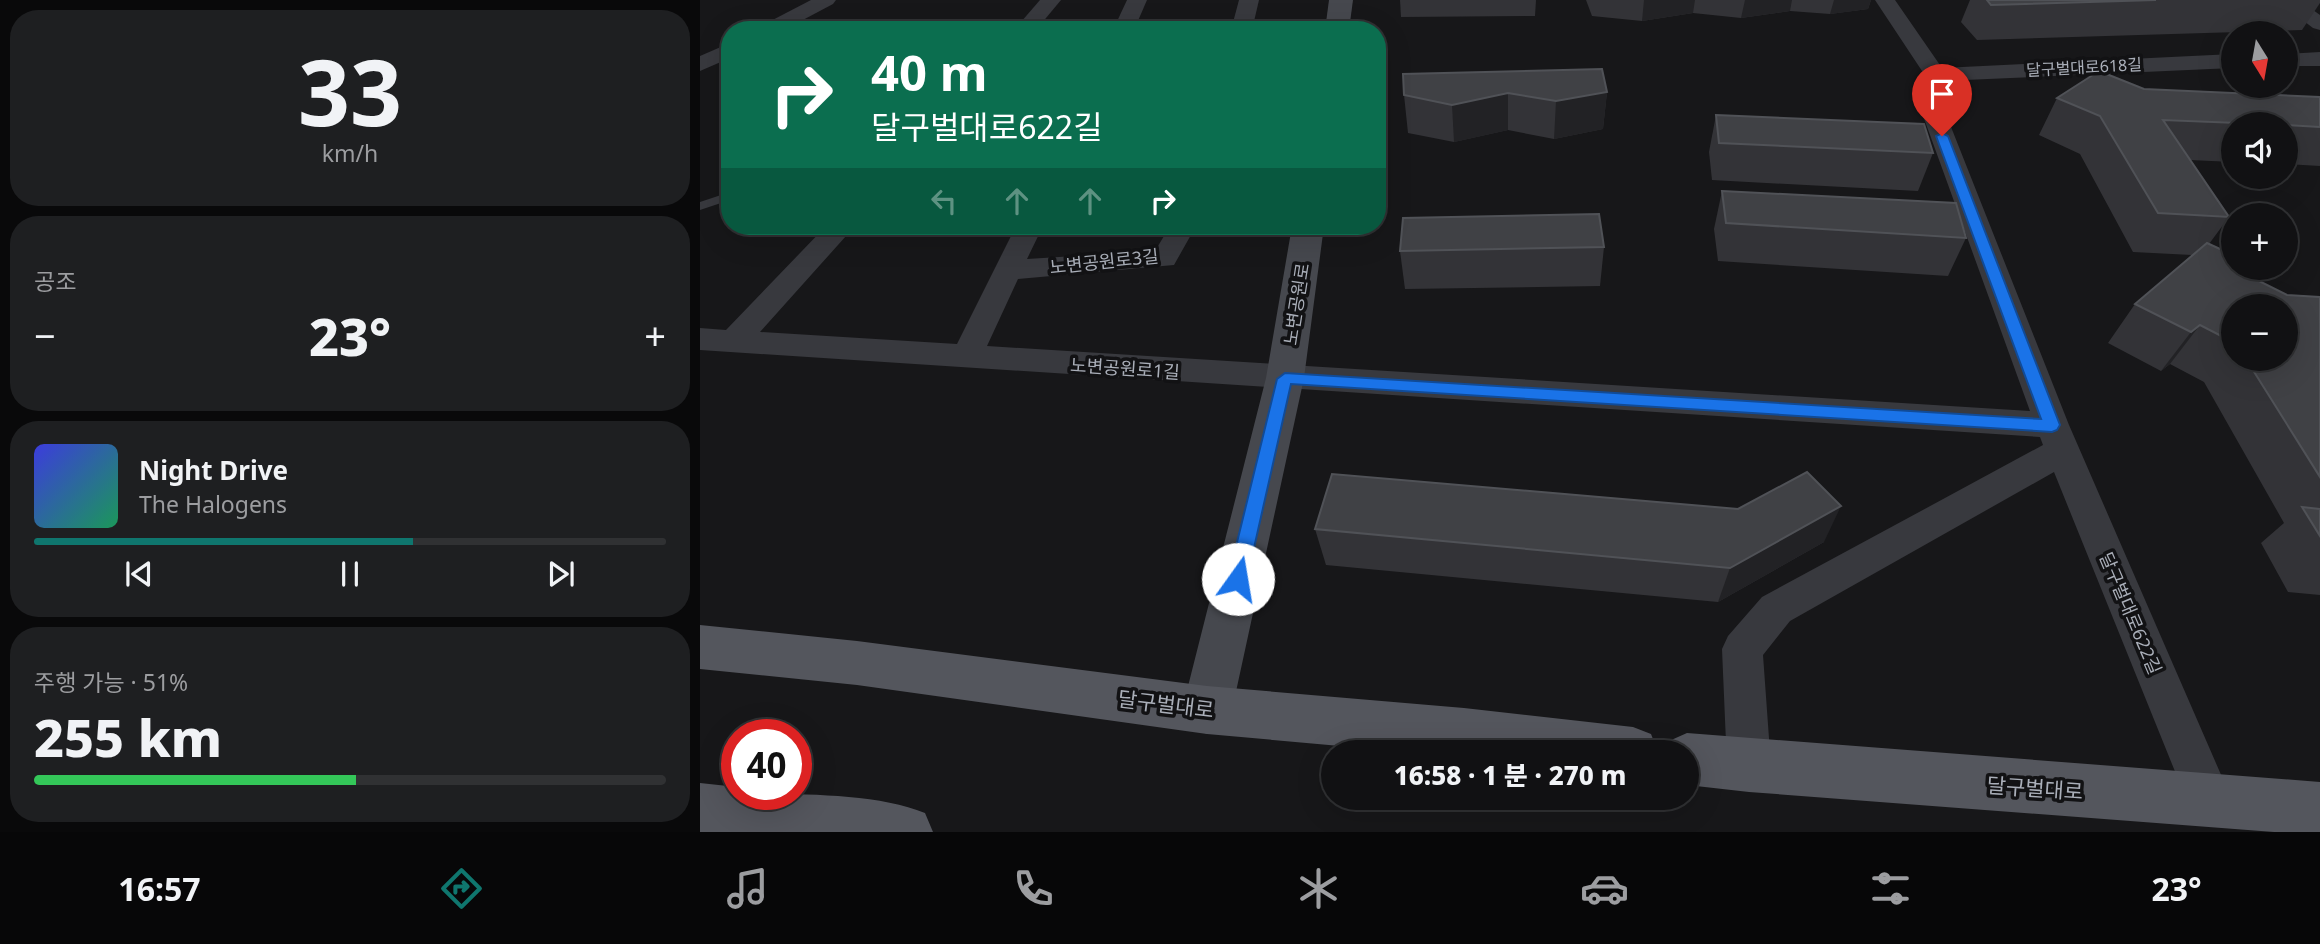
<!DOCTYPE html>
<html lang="ko">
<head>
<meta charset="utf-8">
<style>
	body { margin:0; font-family:"Noto Sans","Noto Sans KR",sans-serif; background:#1e1f21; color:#f1f3f6; height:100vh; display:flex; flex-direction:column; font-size:26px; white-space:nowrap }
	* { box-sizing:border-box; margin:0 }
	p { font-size:23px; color:#9c9da0 }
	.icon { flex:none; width:38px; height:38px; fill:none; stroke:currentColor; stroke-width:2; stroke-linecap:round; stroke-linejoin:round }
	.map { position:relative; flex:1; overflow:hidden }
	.details { display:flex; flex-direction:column; gap:10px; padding:10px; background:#09090a; width:700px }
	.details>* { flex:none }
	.guide { position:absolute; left:21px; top:21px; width:665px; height:214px; border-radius:28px; box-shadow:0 7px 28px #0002,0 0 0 2px #303133; background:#0b6e4f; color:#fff; overflow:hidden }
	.needle { width:46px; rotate:169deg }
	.controls { position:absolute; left:1521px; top:21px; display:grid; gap:14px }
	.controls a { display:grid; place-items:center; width:77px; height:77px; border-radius:50%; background:#111113; box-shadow:0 7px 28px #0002,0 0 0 2px #303133; font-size:35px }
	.speed { position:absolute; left:21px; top:719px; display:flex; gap:14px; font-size:35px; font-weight:700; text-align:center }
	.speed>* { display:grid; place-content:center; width:91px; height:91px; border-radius:50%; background:#111113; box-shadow:0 7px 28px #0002,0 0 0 2px #303133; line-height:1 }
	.speed .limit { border:10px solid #d22; background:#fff; color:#111 }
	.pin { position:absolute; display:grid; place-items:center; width:60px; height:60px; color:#fff; margin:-72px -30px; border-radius:50% 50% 50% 0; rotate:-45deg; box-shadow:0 0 7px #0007 }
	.pin .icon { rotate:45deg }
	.me { position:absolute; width:77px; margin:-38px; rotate:13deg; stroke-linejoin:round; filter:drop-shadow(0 0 5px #0008) }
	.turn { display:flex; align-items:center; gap:24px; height:147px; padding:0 35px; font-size:32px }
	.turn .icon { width:91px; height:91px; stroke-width:2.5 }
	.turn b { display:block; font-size:49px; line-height:60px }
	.lanes { display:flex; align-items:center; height:66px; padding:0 35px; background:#0003; justify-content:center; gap:35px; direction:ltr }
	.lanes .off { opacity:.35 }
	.big { font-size:52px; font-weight:800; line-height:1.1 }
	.details .tile { flex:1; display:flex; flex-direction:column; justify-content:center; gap:10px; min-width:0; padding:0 24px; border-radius:28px; background:#1e1f21 }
	.details .dial { align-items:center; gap:0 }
	.dial b { font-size:91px; line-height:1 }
	.song { display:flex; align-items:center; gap:21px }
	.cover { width:84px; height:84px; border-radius:10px; background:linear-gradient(135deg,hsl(240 70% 55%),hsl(150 70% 35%)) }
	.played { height:7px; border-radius:4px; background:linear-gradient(90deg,#0f766e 60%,#303133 60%) }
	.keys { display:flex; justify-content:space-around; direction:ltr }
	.heat { display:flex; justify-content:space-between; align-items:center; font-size:38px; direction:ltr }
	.charge { height:10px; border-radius:5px; background:linear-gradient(90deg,#34c759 51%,#303133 0) }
	.trip { position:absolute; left:621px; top:740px; width:378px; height:70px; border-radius:35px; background:#111113; box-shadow:0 7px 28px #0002,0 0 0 2px #303133; font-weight:800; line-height:70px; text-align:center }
	.tab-bar { display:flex; height:112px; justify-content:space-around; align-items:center; background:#070708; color:#9c9da0 }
	.tab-bar .icon { width:49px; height:49px }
	.tab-bar .selected { color:#0f766e }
	.tab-bar b { font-size:32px; color:#f1f3f6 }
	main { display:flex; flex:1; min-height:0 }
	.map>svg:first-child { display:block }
</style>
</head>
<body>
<main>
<section class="details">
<div class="tile dial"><b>33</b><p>km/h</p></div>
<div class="tile"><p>공조</p>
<div class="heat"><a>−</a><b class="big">23°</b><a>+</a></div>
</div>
<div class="tile">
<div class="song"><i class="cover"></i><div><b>Night Drive</b><p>The Halogens</p></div></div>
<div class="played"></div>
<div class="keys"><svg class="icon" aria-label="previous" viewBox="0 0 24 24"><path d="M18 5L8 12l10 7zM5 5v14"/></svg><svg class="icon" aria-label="pause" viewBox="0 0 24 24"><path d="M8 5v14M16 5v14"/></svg><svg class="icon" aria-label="next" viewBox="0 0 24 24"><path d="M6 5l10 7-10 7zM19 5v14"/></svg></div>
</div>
<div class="tile"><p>주행 가능 · 51%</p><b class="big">255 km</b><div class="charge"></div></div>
</section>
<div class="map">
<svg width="1620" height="832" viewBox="0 0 1620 832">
	<rect width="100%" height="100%" fill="#171719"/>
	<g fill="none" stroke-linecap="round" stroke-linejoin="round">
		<path fill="#38393e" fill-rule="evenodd" d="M30 192V200L0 210V202Z"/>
		<g fill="#38393e" fill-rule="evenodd">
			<path d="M111 0H136L133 4 84 30H58L61 26Z"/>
			<path d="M340 0H361L336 30H314Z"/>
			<path d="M427 0H447L434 30H413Z"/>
			<path d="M539 0H559L552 30H531Z"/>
			<path d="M1175 0H1195L1242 68 1533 54V68L1242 81 1236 89 1369 425 1532 800 1525 816 1509 823 1493 816 1354 472 1090 621 1063 655 1071 766 1065 782 1049 788 1033 782 1027 766 1022 649 1028 636 1062 597 1343 445 1340 437 0 350V328L26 330 126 226H155L60 332 257 344 316 226H343L327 259 455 251 470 226H496L474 265 318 279 287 346 1330 411 1213 88 1224 74Z"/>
			<path d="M1576 0H1599L1620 15V30L1613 28Z"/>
			<path d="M30 43V58L0 71V56Z"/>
			<path d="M1620 52V66H1586V54Z"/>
		</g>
		<g fill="#46484e" fill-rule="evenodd">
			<path d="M629 0H653L649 30H625Z"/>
			<path d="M592 226H624L604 378 532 710 524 727 507 734 490 727 482 710 566 378Z"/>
		</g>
		<g fill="#54565d" fill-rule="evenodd">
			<path d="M0 625 157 641 507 686 764 708 933 727 951 734 958 752H707L507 734 157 685 0 669Z"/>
			<path d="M987 733 1620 782V832H1574L1049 792 987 785V752H964L969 741Z"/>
			<path d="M0 783 37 787V794C91 794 175 792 225 813L233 832H0Z"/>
		</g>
	</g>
	<g fill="#333337" fill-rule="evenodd">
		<path d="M700 0H836L835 16 701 17Z"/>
		<path d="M886 0H1171L1168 9 1130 14 1090 11 1041 18 993 13 942 21 892 16Z"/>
		<path d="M1270 0H1620V3L1602 30 1277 40 1261 22Z"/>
		<path d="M1444 89 1620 97V166L1586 164V124H1533V162L1490 160 1529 217 1509 244 1549 276 1587 295 1620 297V595L1588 592 1561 543 1584 523 1504 382 1470 364 1461 371 1408 343 1435 304 1492 255 1433 252 1380 154 1339 135 1357 98ZM1533 306 1586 359H1533Z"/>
		<path d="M907 92 903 129 854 139 808 130 754 142 708 133 704 95Z"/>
		<path d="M1016 115 1233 153 1218 191 1012 180 1009 152Z"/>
		<path d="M1022 191 1266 238 1248 276 1018 261 1014 229Z"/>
		<path d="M904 247 900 286 705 289 700 251Z"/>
		<path d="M615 529 1124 542 1018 602 626 565Z"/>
	</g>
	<g fill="#222225">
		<path d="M944 0H995L993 13 942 21Z"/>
		<path d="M1045 0H1092L1090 11 1041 18Z"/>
		<path d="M1134 0H1171L1168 9 1130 14Z"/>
		<path d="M907 92 903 129 854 139 856 101Z"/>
		<path d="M808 93V130L754 142 752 105Z"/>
		<path d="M1500 325 1470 364 1461 371 1491 332Z"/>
		<path d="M1141 506 1124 542 1018 602 1030 568Z"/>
	</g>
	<g fill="#404145" stroke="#505257" stroke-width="2">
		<path d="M1287 0H1456L1291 5Z"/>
		<path d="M902 69 907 92 856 101 808 93 752 105 704 95 703 74Z"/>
		<path d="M1399 71 1444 89 1620 97V127L1586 125V124H1563L1463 120 1529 217 1458 213 1400 116 1357 98Z"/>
		<path d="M1016 115 1224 124 1233 153 1019 143Z"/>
		<path d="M1022 191 1256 203 1266 238 1026 223Z"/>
		<path d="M899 214 904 247 700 251 703 218Z"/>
		<path d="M1507 243 1533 255V268H1555L1547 275 1587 295 1620 297V477L1546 359H1586V306H1533V342L1500 325 1491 332 1435 304Z"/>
		<path d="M1107 472 1141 506 1030 568 615 529 632 474 1038 509Z"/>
		<path d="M1602 507 1620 509V536Z"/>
	</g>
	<path fill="#1a73e8" stroke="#114b97" stroke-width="2" d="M1242 133 1248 136 1360 425 1357 430 1352 432 591 384 547 579 544 585 538 587 531 585 528 579 577 379 585 373 1341 419 1236 136Z"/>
	<g text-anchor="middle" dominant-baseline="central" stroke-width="7" stroke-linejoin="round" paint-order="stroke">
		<g font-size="16" fill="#aaafb9" stroke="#121214">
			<text transform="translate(1384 67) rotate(-3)">달구벌대로618길</text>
		</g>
		<g font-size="18" fill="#aaafb9" stroke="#121214">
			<text transform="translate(404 261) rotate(-6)">노변공원로3길</text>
			<text transform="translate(596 304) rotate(-81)">노변공원로</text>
			<text transform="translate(425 368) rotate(4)">노변공원로1길</text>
			<text transform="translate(1431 613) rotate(67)">달구벌대로622길</text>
		</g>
		<g font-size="21" fill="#aaafb9" stroke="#121214">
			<text transform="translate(466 704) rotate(7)">달구벌대로</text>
			<text transform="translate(1335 788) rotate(4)">달구벌대로</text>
		</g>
	</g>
</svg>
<div class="controls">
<a><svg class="needle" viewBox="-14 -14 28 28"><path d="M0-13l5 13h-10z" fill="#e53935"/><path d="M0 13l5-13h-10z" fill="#9c9da0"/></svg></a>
<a><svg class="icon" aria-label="sound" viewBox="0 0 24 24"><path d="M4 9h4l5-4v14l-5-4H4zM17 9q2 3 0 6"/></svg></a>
<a>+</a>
<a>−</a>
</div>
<div class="speed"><div class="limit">40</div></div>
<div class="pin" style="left:1242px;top:136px;background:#d93025"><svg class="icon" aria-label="arrive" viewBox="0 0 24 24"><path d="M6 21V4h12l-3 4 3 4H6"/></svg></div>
<svg class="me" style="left:538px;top:579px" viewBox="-20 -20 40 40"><circle r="19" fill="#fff"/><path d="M0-13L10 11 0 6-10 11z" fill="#1a73e8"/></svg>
<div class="trip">16:58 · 1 분 · 270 m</div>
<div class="guide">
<div class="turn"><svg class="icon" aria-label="right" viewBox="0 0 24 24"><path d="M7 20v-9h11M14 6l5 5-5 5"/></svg><div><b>40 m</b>달구벌대로622길</div></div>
<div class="lanes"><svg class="icon off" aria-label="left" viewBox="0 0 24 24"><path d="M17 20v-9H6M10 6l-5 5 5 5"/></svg><svg class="icon off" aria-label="ahead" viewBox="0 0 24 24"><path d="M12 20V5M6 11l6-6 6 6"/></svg><svg class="icon off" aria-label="ahead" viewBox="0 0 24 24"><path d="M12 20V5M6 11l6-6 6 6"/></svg><svg class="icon" aria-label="right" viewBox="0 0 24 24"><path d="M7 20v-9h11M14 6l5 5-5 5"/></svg></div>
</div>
</div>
</main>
<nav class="tab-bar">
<b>16:57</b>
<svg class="icon selected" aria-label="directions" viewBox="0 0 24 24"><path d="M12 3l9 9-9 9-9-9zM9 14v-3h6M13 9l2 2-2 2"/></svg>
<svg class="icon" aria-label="music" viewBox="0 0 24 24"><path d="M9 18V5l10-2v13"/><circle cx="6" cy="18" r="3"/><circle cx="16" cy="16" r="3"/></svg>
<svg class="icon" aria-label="phone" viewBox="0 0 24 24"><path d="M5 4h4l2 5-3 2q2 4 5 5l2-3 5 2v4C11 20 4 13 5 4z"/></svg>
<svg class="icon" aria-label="climate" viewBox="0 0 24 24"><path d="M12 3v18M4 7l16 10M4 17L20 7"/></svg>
<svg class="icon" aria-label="car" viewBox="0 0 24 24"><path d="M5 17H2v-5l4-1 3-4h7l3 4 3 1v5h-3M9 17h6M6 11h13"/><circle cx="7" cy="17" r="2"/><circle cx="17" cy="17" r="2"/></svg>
<svg class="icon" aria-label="filters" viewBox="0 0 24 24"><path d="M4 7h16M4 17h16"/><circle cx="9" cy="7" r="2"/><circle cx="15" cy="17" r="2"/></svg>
<b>23°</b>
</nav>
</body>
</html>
